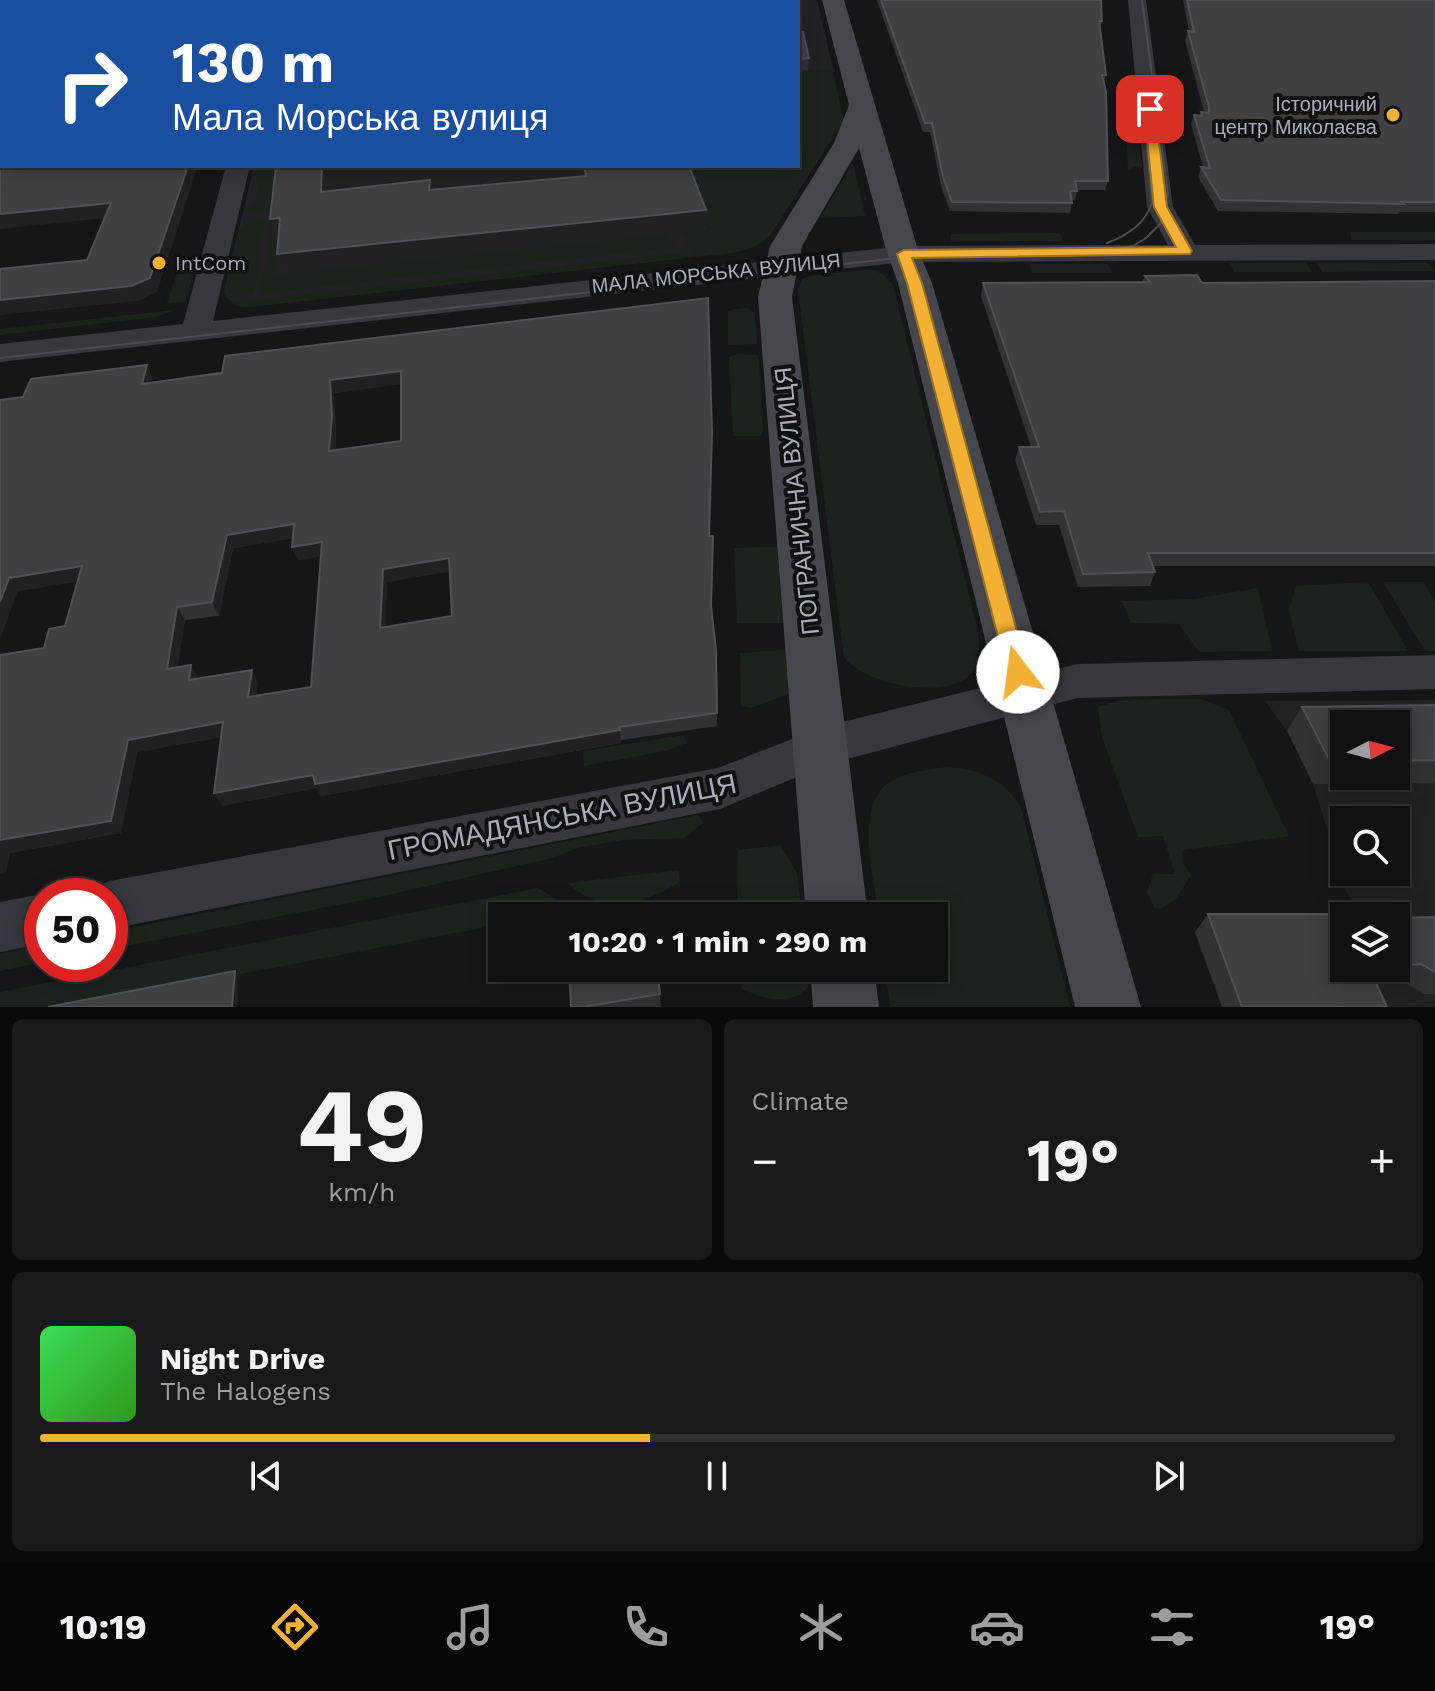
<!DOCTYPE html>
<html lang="en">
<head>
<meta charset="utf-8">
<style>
	body { margin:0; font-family:"Work Sans",sans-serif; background:#19191b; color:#f1f3f6; height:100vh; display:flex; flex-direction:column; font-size:30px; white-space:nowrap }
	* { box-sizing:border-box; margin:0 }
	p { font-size:26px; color:#9c9d9f }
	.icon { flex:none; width:44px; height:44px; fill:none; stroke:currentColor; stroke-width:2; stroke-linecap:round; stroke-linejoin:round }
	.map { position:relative; height:1007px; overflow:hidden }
	.sheet { display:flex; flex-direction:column; gap:12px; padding:12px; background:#09090a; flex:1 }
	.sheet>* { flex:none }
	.guide { position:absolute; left:0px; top:0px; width:800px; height:168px; box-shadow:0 4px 20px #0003,0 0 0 2px #303032; background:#1a4fa0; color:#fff; overflow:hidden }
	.needle { width:52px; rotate:84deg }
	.tools { position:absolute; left:1330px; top:710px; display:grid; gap:16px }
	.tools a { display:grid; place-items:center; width:80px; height:80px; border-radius:0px; background:#101012; box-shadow:0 4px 20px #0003,0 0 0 2px #303032; font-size:40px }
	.speed { position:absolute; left:24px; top:878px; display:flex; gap:16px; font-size:40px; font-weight:700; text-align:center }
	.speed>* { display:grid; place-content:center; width:104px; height:104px; border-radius:50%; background:#101012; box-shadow:0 4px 20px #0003,0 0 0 2px #303032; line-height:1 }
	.speed .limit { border:12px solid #d22; background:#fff; color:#111 }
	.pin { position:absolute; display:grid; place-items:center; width:68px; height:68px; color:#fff; margin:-34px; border-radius:16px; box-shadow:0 4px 12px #0006 }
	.me { position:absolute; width:88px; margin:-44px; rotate:345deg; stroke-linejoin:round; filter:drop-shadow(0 0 6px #0008) }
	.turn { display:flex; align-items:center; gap:28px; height:168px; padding:0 40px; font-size:36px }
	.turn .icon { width:104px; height:104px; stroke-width:2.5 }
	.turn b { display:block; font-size:56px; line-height:68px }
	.big { font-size:60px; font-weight:700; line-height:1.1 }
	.sheet .card { flex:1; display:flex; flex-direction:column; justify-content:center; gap:12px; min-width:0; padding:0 28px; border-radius:12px; background:#19191b }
	.sheet .dial { align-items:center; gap:0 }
	.dial b { font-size:104px; line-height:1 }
	.song { display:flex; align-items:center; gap:24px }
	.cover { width:96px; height:96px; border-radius:12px; background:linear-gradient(135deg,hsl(130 70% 55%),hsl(110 70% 35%)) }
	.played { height:8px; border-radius:4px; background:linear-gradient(90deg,#f2b134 45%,#303032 45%) }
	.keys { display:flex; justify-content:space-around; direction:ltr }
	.heat { display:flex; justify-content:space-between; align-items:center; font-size:44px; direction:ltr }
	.sheet .tiles { flex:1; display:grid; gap:12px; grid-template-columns:1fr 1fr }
	.card:last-child { grid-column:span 2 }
	.trip { position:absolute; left:488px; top:902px; width:460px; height:80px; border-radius:0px; background:#101012; box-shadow:0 4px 20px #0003,0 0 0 2px #303032; font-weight:700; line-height:80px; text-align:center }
	.menu { display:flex; height:128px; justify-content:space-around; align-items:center; background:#060607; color:#9c9d9f }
	.menu .icon { width:56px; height:56px }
	.menu .active { color:#f2b134 }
	.menu b { font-size:36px; color:#f1f3f6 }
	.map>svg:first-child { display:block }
</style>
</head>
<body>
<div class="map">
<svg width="1435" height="1007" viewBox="0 0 1435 1007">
	<rect width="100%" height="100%" fill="#161618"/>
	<g fill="#222225" fill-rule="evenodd">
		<path d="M294 0H817L833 70 798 71V2Z"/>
		<path d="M254 166H706V169H696L702 187 692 188 709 231 684 234 694 257 250 307 237 306 225 297 224 291Z"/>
		<path d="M1435 700V1007H1223L1195 932H1326L1344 968H1396V916H1358L1342 882 1345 872H1396V820H1344V862L1327 829 1313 784 1287 731 1265 701ZM1344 724H1396V776H1344Z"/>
	</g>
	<g fill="#1c231d">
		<path d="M833 70 843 118 842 124 771 234C754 255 718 254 694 257L250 307 230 303 691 252 683 234 709 231 692 188 701 186 695 169 706 166H798V71Z"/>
		<path d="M1126 115 1137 116 1142 168 1135 167 1128 171Z"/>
		<path d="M853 163 865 216 820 218Z"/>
		<path d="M276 171 269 211 246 213 244 209 255 206 259 179 251 178Z"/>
		<path d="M271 218 279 222 273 276 668 235 676 247 264 293 262 290Z"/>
		<path d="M265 219 254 294 225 297 238 231 249 222Z"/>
		<path d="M1350 232H1435V240H1351Z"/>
		<path d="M1059 233 1063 241H951V234Z"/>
		<path d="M197 261 185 302 167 303 181 262Z"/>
		<path d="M1426 262 1435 271 1322 272 1317 263Z"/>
		<path d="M1230 263H1306L1312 272H1234Z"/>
		<path d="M1030 264H1108L1112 273H1031Z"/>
		<path d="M870 269 883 274 893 285 978 633C980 648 980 669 965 679 936 698 864 684 844 657L798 289 802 279 809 276Z"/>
		<path d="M741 308H749L755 313 757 344 728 345V311Z"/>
		<path d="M175 310 156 317 0 335V329Z"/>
		<path d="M738 354 756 355 759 359 763 430 760 436H733L729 357Z"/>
		<path d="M777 547 783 623H737L734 548Z"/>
		<path d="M1368 582 1408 651H1299L1289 610 1296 586Z"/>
		<path d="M1383 582H1424L1435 602V651H1425Z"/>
		<path d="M1258 588 1272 651 1199 652 1179 624 1131 623 1122 601 1193 599Z"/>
		<path d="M785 650 789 694 751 708 741 706 740 653Z"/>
		<path d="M1201 699 1229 710 1289 836 1183 850 1182 862 1191 875 1176 899 1161 909 1154 908 1147 892 1153 874H1175L1163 836 1138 837 1102 737 1098 707 1121 700Z"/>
		<path d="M684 735 686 743 665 751 584 766 583 751Z"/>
		<path d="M946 767C978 769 1003 778 1021 807L1070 1007H890L885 968H934V916H879C874 879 853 804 891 781 907 772 927 770 946 767Z"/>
		<path d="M698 815 703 823 683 838 624 840 581 847 552 858 384 896 110 949V932Z"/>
		<path d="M780 845 797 873 802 916H737L738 850Z"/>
		<path d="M679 870 680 882C640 906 604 915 567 883Z"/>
		<path d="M538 888 583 916H502V924L68 1007H0V992Z"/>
		<path d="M42 945V962L0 971V954Z"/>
		<path d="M738 968H807L808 987C790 1007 764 999 742 989Z"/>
	</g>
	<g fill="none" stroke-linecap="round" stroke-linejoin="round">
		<g fill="#37383d" fill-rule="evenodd">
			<rect x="273" y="0" width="18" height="2"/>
			<path d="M1128 0H1146L1173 207 1195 245 1435 244V260L904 262 0 362V344L183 324 226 166H250L213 321 904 246 1168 245 1147 207Z"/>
			<path d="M1435 655V689L1078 698 828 764 720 809 110 929V896H89L92 888 110 881 718 768 822 727 1078 664Z"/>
			<path d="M42 894 47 896H42V944L0 952V902Z"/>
		</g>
		<g fill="#45474d" fill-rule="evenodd">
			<path d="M822 0H844L918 250 932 283 1141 1007H1075L898 283 886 250 859 148 802 246 792 297 868 916H806L758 297 770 246 834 143 849 105Z"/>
			<path d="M810 968H874L879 1007H813Z"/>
		</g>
		<g stroke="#4a4c52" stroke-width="2">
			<path d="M1107 243C1128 235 1144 225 1152 203L1141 80"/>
			<path d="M0 358 906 257 1093 255 1133 246 1146 238 1160 224 1168 194 1142 0"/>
		</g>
	</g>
	<g fill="#323236" fill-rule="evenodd">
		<path d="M877 0H1101L1102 21 1100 29 1106 75 1104 83 1108 181 1105 190H1077L1075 200H1072L1070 213 950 211 941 186 930 132H923Z"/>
		<path d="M1183 0H1435V212H1400L1399 214 1218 211 1198 177 1201 167H1203L1191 124 1194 115H1200L1201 112H1204L1185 40 1188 31 1189 32Z"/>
		<path d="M798 32 809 58 808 70 798 71Z"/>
		<path d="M1145 276 1202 283 1435 281V566H1153L1155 572 1150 586 1078 587 1059 525H1036L1015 460 1019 447H1031L981 296 983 283 1142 282Z"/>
		<path d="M708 298 710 536 711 609 716 650 717 726 621 740V743L321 796 317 788 222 806 221 737 137 752 121 833 10 853 5 873 0 874V655L44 648 65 626 78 581 18 591 23 397 147 365 152 378 151 382ZM401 384V441L335 450 336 429 334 393ZM293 538 298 560 321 556 311 687 256 696 258 682 198 678 177 667 185 620 219 616 233 548ZM450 571 452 616 385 627 387 582Z"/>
		<path d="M1435 705V783L1313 784 1287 731 1302 707ZM1344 724H1396V776H1344Z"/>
		<path d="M1208 914 1344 968H1396V918L1435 917V994H1425L1402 981 1376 983 1387 1007H1222L1195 932Z"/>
		<path d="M657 968 661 1007H571Z"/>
	</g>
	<g fill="#212124">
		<path d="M489 0H537L538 2H480Z"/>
		<path d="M188 166H198L157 292 138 301 0 315V300L131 286Z"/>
		<path d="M322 166H328L327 212 321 192Z"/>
		<path d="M111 203 117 217 0 229V214Z"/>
		<path d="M706 210V231L284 275 277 254Z"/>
		<path d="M280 218 287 238 276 240 270 219Z"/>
		<path d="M147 365 152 378 148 396 142 384Z"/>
		<path d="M401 371 404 384 334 393 336 429 334 464 329 451 330 380Z"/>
		<path d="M294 524 299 537 233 548 219 616 212 602 227 535Z"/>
		<path d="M322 542 327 555 298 560 292 547Z"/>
		<path d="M449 558 452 571 387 582 385 641 380 628 383 569Z"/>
		<path d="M82 566 90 579 18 591 0 640V602L9 578Z"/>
		<path d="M177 607 185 620 175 682 167 669Z"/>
		<path d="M191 665 199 678 189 680Z"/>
		<path d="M252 670 258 682 255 710 248 697Z"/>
		<path d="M223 722 231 735 137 752 121 833 10 853 5 873 0 874V840L128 740Z"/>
		<path d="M620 730 621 743 321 796 317 788 222 806 214 793 313 775Z"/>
		<path d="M235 971 239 976 237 1007H232Z"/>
	</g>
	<g fill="#3f3f44" stroke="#4f5156" stroke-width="2" fill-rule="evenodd">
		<path d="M0 0H244V2H2V166H188L150 278 131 286 0 300V269L87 260 111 203 0 214Z"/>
		<path d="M384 0H489L480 2H382Z"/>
		<rect x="649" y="0" width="55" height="2"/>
		<path d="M881 0H1101L1102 21H1099L1106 75H1102L1106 92 1108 181H1075L1077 191H1070L1072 203 952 202 943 177 932 123H925Z"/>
		<path d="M1187 0H1435V202H1402L1404 204 1221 200 1201 167 1210 168 1194 115 1202 116 1201 112 1209 113V107L1188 31 1194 32Z"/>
		<path d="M798 32H803L809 58 798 59Z"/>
		<path d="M276 166H322L321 192 430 180 429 190 586 176 584 166H689L706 210 277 254 280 218 270 219Z"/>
		<path d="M1197 275 1202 283 1435 281V553H1148L1155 572 1083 574 1064 511 1040 512 1019 447H1039L983 283 1150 282 1145 276Z"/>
		<path d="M708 298 712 433 709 536H713L711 606 716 650 717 713 619 727 620 730 315 784 313 775 214 793 223 722 128 740 111 821 0 840V655L44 648 49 629 65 626 82 566 9 578 0 602V400L23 397 31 379 147 365 142 384 222 373 225 356ZM401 371V441L329 451 332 416 330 380ZM294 524 292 547 322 542 311 687 248 697 252 670 189 680 191 665 167 669 177 607 212 602 227 535ZM449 558 452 616 380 628 383 569Z"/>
		<path d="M1435 705V760L1396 761V724H1344V761H1330L1302 707Z"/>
		<path d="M650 909 651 916H606Z"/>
		<path d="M1208 914H1343L1344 916V968H1371H1369L1387 1007H1242Z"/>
		<path d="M1435 917V972L1421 964 1396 966V918Z"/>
		<path d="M569 968H657L660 994 583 1007H571Z"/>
		<path d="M235 971 232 1007H48Z"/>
	</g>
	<path fill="#f2b134" stroke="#9d7322" stroke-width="2" d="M1150 105 1155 109 1167 207 1192 251 1190 254 912 258 922 283 1028 672 1025 678 1018 681 1010 678 1007 672 907 283 897 254 904 250 1176 247 1154 207 1144 109Z"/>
	<g fill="#f2b134" stroke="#111113" stroke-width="3">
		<circle cx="1393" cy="115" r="8"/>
		<circle cx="159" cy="263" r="8"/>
	</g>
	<g text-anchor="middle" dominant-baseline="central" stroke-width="8" stroke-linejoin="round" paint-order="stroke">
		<g font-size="20" fill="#a8adb8" stroke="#111113" text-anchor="end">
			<text x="1377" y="104">Історичний<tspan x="1377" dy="23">центр Миколаєва</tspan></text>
			<text x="175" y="263" text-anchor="start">IntCom</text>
		</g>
		<g font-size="20" fill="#a8adb8" stroke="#111113">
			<text transform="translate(716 273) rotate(-6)">МАЛА МОРСЬКА ВУЛИЦЯ</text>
		</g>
		<g font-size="24" fill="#a8adb8" stroke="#111113">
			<text transform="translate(797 501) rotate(-96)">ПОГРАНИЧНА ВУЛИЦЯ</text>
		</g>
		<g font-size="28" fill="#a8adb8" stroke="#111113">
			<text transform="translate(562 817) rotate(-11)">ГРОМАДЯНСЬКА ВУЛИЦЯ</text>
		</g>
	</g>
</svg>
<div class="tools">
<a><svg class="needle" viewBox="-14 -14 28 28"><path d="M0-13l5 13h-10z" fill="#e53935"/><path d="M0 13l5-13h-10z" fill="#9c9d9f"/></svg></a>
<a><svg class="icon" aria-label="search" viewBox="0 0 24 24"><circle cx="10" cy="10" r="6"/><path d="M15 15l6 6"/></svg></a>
<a><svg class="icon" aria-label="layers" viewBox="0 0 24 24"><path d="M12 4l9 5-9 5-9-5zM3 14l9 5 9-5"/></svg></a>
</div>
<div class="speed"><div class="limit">50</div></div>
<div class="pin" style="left:1150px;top:109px;background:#d93025"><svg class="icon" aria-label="arrive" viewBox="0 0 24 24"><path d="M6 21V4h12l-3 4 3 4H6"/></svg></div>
<svg class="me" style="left:1018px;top:672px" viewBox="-20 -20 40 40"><circle r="19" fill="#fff"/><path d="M0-13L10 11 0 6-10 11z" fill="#f2b134"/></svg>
<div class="trip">10:20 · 1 min · 290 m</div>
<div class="guide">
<div class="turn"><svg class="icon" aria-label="right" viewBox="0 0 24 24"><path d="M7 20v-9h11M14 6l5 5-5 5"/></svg><div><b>130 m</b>Мала Морська вулиця</div></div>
</div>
</div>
<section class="sheet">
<div class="tiles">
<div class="card dial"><b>49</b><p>km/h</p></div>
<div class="card"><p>Climate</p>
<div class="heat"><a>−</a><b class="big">19°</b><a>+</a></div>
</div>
<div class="card">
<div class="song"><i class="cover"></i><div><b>Night Drive</b><p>The Halogens</p></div></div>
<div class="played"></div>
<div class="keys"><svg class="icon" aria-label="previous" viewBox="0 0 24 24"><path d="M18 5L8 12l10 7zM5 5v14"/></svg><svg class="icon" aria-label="pause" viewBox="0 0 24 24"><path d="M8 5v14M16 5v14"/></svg><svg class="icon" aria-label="next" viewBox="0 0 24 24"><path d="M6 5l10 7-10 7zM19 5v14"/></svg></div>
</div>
</div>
</section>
<nav class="menu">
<b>10:19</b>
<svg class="icon active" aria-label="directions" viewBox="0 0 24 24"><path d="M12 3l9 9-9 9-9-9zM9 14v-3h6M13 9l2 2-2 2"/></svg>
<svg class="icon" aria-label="music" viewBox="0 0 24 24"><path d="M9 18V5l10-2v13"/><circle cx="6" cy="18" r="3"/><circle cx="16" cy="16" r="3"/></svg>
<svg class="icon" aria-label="phone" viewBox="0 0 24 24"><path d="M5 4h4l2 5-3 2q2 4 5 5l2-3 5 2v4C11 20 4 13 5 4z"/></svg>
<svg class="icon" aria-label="climate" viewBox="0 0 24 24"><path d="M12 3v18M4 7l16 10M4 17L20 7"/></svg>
<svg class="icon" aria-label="car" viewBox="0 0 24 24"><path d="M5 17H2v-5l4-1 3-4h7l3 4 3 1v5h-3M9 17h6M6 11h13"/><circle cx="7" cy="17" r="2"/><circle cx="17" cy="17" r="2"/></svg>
<svg class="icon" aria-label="filters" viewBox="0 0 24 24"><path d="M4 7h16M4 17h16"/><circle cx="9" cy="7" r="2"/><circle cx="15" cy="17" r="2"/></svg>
<b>19°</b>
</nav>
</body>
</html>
